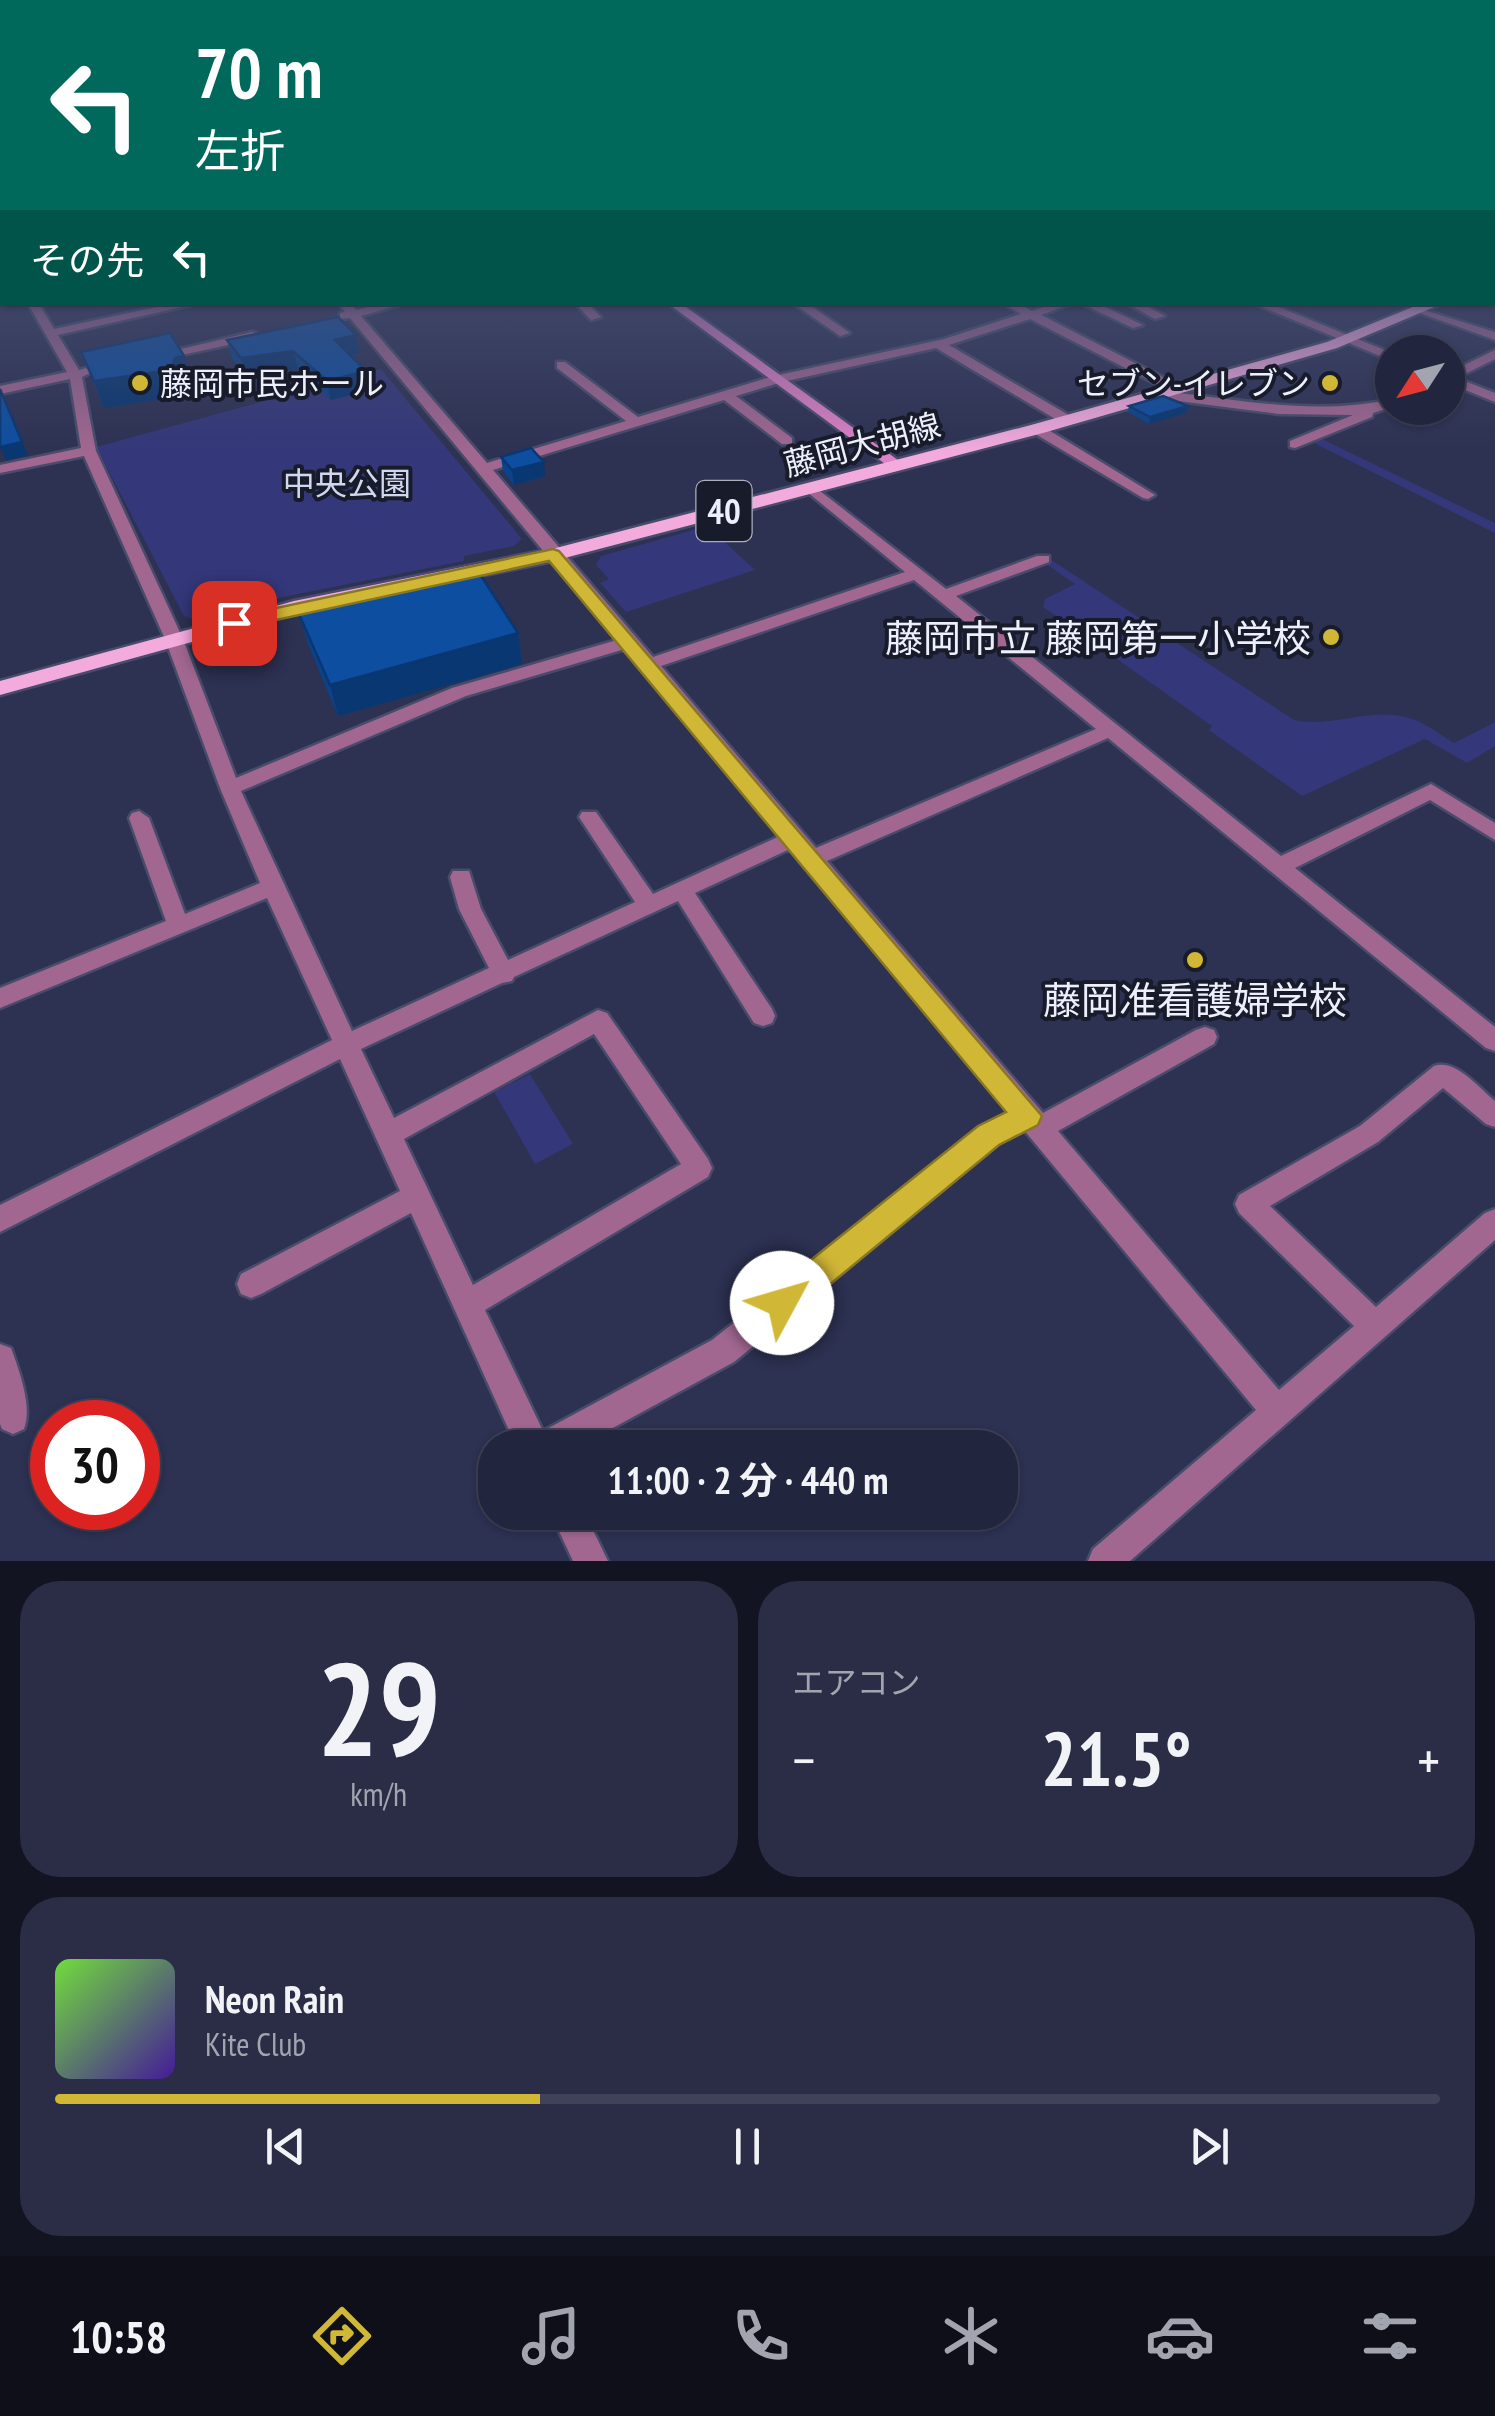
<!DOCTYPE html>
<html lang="ja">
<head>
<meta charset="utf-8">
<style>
	body { margin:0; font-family:"PT Sans Narrow","Noto Sans JP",sans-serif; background:#2a2d45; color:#f1f3f6; height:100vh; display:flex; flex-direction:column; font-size:38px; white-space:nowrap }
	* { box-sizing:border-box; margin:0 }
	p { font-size:32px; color:#a2a5b0 }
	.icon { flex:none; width:55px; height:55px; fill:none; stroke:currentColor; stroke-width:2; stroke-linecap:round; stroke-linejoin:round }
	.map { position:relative; height:1561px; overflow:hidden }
	.panel { display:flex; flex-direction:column; gap:20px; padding:20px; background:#131422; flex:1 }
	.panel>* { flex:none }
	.banner { position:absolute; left:0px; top:0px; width:1495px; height:305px; box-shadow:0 2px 8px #0004,0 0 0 2px #3f4258; background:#00695c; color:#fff; overflow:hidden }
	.needle { width:65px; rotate:234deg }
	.controls { position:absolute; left:1375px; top:335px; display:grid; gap:20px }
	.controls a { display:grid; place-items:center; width:90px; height:90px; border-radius:50%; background:#22253e; box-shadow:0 2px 8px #0004,0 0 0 2px #3f4258; font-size:50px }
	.speed { position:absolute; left:30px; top:1400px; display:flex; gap:20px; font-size:50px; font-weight:700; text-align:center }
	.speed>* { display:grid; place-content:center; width:130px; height:130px; border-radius:50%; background:#22253e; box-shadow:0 2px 8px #0004,0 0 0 2px #3f4258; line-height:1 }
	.speed .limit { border:15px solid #d22; background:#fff; color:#111 }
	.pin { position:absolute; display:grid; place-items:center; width:85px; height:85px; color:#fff; margin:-42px; border-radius:20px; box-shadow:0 5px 15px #0006 }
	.me { position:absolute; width:110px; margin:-55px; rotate:51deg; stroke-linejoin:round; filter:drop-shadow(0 0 8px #0008) }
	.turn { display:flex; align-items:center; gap:35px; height:210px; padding:0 30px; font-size:45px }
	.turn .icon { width:130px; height:130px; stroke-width:2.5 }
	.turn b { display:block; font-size:70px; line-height:85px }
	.then { display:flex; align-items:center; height:95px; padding:0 30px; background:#0003; gap:20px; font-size:38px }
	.big { font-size:75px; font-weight:700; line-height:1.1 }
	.panel .card { flex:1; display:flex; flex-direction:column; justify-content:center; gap:15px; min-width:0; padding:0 35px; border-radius:40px; background:#2a2d45 }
	.panel .dial { align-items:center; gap:0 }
	.dial b { font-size:130px; line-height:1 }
	.song { display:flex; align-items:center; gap:30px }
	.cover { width:120px; height:120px; border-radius:15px; background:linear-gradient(135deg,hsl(100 70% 55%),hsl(260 70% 35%)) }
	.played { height:10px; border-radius:5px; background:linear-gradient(90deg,#d1b736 35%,#3f4258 35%) }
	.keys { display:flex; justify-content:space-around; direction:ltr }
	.heat { display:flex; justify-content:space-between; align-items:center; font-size:55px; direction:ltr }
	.panel .tiles { flex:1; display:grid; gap:20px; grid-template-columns:1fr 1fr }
	.card:last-child { grid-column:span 2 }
	.trip { position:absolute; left:478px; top:1430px; width:540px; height:100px; border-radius:40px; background:#22253e; box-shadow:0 2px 8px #0004,0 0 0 2px #3f4258; font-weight:700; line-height:100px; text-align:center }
	.tab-bar { display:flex; height:160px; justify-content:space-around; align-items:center; background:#0e0f19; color:#a2a5b0 }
	.tab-bar .icon { width:70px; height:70px }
	.tab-bar .on { color:#d1b736 }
	.tab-bar b { font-size:45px; color:#f1f3f6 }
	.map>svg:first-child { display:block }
</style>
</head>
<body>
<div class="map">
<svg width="1495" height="1561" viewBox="0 0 1495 1561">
	<rect width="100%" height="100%" fill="#2d3152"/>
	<g fill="#343779">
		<path d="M381 369 522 539 514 546 464 556V561L288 596 196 620 184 616 96 447Z"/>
		<path d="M1320 438 1495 523V533L1312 442Z"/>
		<path d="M707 526 755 570 626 612 600 583 609 579 596 565 601 556Z"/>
		<path d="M1050 559 1294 720C1331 728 1368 708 1405 717 1422 720 1439 734 1454 743L1495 722V746L1467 763 1425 739 1302 796 1209 730 1212 726 1043 607 1045 599 1075 584 1043 562Z"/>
		<path d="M530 1074 573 1144 535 1164 494 1092Z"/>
	</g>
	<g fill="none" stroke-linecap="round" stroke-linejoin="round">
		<defs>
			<g id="street">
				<path d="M27 302H38L54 329 180 302H204L58 335 79 370 86 368 92 372 82 377 96 451 183 639 236 778 452 688 617 640 350 318 340 319V313L345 312 338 302H350L356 310 388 302H410L361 316 487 463 626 421 557 368V362H565L638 417 774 376 944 339 1021 314 1001 302H1016L1032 311 1058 302H1076L1041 315 1182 387 1184 390 1179 393C1251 402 1322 415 1392 399V407L1373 413 1372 417 1295 448 1290 447V441L1353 415 1279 414 1155 398V392H1172L1030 319 949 345 1072 417V423H1062L936 348 782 382 736 396 792 438V444H782L724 400 493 470 653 657 905 572 806 491 804 488 811 484 946 589 1037 556H1049V562L956 596 1281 856 1431 784 1495 823V840L1430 800 1295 868 1495 1027V1051L1486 1048 1108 738 827 861 1043 1113 1196 1030 1205 1027 1214 1030 1217 1037 1214 1044 1058 1131 1279 1390 1354 1326 1239 1213 1235 1204 1239 1195 1360 1126 1434 1066C1455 1058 1479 1088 1495 1101V1127L1486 1124 1443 1088 1378 1142 1270 1206 1376 1307 1485 1213 1495 1209V1240L1130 1561H1088L1093 1549 1256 1410 1024 1130 998 1144 734 1362 576 1448H517L411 1213 261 1294 251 1298 241 1294 237 1284 241 1274 400 1191 340 1059 0 1232V1205L332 1040 267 898 0 1008V988L166 921 129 818 132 813 139 811 149 818 185 914 260 883 220 788 165 639 84 456 0 473V465L81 448 70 379 0 394V386L67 372ZM914 580 1096 729 816 848 661 666ZM625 649 780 836 653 894 596 812H582L579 817 635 902 508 960 481 909 469 871H453L450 877 459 909 489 968 352 1031 241 791 466 696ZM790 849 1009 1113 980 1128 712 1340 543 1431 485 1310 708 1177 712 1168 708 1159 607 1013 598 1010 394 1118 361 1049 502 983 512 981 514 977 678 901 754 1023 763 1026 772 1023 775 1016 772 1009 695 893ZM594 1034 681 1164 473 1285 404 1139Z"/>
				<path d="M574 302H586L601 317 591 320Z"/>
				<path d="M791 302H805L850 333 840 336Z"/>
				<path d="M1078 302H1094L1143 325 1133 328Z"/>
				<path d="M1124 302H1139L1165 316 1155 319Z"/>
				<path d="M1250 302H1266L1392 353V361Z"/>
				<path d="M1417 308 1495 332V340L1417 312Z"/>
				<path d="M252 332 256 333V339L154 361 148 357Z"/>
				<path d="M1495 350V359L1457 378 1495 393V402L1448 383V373Z"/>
				<path d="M1032 426H1042L1155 495 1148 499 1143 498 1032 432Z"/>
				<path d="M0 1344 11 1348C19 1370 33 1408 24 1429L13 1434 2 1429 0 1424Z"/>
				<path d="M550 1512H584L608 1561H573Z"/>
			</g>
			<path id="secondary" d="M666 302H679L902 463V469H892Z"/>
			<g id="primary">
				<path d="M1492 276H1495L1492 285Z"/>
				<rect x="0" y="282" width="2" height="8"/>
				<path d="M1425 302H1446L1337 348 1043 433 553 561 297 613 0 695V681L294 601 552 549 1031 425 1327 342Z"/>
			</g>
		</defs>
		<use href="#street" stroke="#484c6a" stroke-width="5"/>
		<use href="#secondary" stroke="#484c6a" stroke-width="5"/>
		<use href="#primary" stroke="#484c6a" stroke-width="5"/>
		<use href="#street" fill="#a16791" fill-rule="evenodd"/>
		<use href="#secondary" fill="#de81c6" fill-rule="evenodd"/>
		<use href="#primary" fill="#f3abde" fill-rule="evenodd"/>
	</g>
	<g fill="#0b438a">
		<path d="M227 340 360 353 350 356 370 390 331 400 298 369 246 376 232 359Z"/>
		<path d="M81 352 192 382 184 384 183 387 185 395 104 408Z"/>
		<path d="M1129 406H1188L1186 413 1149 424 1128 412Z"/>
		<path d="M501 457 545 476 514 485 503 471Z"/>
		<path d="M299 614 518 633 522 664 338 716 308 644Z"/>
	</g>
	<g fill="#093771">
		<path d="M356 335 360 353 339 358 335 340Z"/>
		<path d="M293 351 298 369 246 376 241 358Z"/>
		<path d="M184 356 192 382 184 384 183 387 185 395 104 408 94 381 173 363 175 358Z"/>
		<path d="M366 371 370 390 331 400 327 381Z"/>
		<path d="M1188 406 1186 413 1149 424 1150 417Z"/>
		<path d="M22 442 28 455 6 460 0 447Z"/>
		<path d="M544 462 545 476 514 485 512 470Z"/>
		<path d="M518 633 522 664 338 716 330 685Z"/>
	</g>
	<g fill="#0d4ea1" stroke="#093771" stroke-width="2.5">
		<path d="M338 317 356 335 335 340 366 371 327 381 293 351 241 358 227 340Z"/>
		<path d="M170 333 184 356 175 358 173 363 177 369 94 381 81 352Z"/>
		<path d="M0 389 22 442 0 447Z"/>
		<path d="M1163 396 1188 406 1150 417 1129 406Z"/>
		<path d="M531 448 544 462 512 470 501 457Z"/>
		<path d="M476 568 518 633 330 685 299 614Z"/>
	</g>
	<linearGradient id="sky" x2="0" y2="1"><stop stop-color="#191b2d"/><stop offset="0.52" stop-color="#464e71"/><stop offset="1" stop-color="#464e71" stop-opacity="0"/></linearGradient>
	<rect width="1495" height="453" fill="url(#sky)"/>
	<path fill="#d1b736" stroke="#887723" stroke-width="2.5" d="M553 549 559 551 1042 1116 1038 1125 999 1145 794 1314 782 1319 771 1314 766 1303 771 1292 978 1126 1006 1112 549 561 234 629 224 623 234 617Z"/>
	<g fill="#d1b736" stroke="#181b2a" stroke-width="4">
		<circle cx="140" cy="383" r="10"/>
		<circle cx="1330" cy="383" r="10"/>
		<circle cx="1331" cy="637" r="10"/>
		<circle cx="1195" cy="960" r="10"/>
	</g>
	<g text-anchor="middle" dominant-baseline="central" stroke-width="8" stroke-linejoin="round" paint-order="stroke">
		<g font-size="32" fill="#edeffc" stroke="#181b2a" text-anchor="start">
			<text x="160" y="383">藤岡市民ホール</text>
			<text x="1310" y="383" text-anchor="end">セブン-イレブン</text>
		</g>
		<g font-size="32" fill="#edeffc" stroke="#181b2a">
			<text transform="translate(862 444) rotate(-15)">藤岡大胡線</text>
		</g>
		<g font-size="32" fill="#d2d7f0" stroke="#181b2a">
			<text x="347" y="483">中央公園</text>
		</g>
		<rect fill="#181b2a" stroke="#adafbd" stroke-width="2.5" x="696.5" y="481" width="55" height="60" rx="8"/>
		<g font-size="35" font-weight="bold" fill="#edeffc">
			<text x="724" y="511">40</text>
		</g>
		<g font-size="38" fill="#edeffc" stroke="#181b2a" text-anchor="end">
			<text x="1311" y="637">藤岡市立 藤岡第一小学校</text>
			<text x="1195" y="999" text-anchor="middle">藤岡准看護婦学校</text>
		</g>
	</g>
</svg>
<div class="controls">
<a><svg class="needle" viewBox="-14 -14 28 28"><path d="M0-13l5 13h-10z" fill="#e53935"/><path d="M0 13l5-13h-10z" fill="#a2a5b0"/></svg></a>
</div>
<div class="speed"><div class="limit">30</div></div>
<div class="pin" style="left:234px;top:623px;background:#d93025"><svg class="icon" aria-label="arrive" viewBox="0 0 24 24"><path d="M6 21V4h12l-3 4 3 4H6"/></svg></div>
<svg class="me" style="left:782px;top:1303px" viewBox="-20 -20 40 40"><circle r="19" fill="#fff"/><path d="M0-13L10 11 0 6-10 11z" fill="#d1b736"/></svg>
<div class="trip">11:00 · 2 分 · 440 m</div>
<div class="banner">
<div class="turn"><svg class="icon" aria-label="left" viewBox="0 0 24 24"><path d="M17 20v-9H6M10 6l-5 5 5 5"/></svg><div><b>70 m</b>左折</div></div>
<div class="then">その先<svg class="icon" aria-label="left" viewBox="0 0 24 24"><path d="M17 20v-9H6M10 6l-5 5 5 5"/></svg></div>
</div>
</div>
<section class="panel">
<div class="tiles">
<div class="card dial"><b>29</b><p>km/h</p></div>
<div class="card"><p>エアコン</p>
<div class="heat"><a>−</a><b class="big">21.5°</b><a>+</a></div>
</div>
<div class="card">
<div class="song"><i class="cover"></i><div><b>Neon Rain</b><p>Kite Club</p></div></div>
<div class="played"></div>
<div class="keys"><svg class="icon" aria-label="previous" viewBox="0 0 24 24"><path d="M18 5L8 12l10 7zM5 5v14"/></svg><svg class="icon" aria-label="pause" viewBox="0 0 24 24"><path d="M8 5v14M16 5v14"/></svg><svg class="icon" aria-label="next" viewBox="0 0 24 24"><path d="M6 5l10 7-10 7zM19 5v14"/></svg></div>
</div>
</div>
</section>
<nav class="tab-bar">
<b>10:58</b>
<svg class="icon on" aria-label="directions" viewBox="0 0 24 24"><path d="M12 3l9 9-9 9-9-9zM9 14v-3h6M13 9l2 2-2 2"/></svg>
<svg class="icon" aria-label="music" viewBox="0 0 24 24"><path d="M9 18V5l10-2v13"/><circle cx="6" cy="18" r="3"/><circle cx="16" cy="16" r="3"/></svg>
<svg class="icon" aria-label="phone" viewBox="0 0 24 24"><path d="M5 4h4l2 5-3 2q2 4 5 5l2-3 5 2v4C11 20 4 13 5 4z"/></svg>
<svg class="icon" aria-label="climate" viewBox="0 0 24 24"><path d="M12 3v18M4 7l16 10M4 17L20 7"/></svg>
<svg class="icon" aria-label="car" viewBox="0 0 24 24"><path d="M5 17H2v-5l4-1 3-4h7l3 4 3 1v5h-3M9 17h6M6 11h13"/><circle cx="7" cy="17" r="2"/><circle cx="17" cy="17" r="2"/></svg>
<svg class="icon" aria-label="filters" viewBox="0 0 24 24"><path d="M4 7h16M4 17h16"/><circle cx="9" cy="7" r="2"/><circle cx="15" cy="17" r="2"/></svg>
</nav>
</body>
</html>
